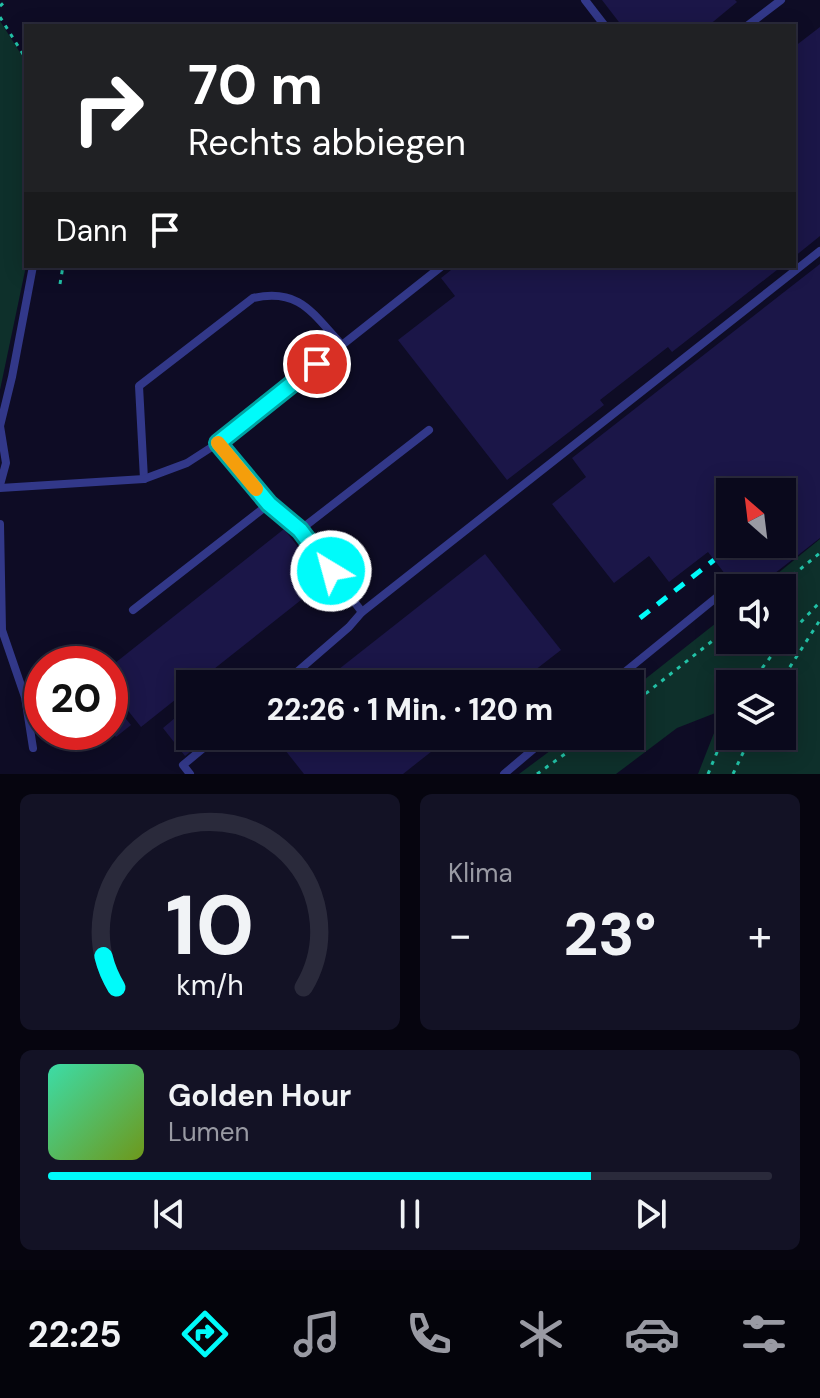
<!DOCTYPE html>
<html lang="de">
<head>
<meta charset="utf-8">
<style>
	body { margin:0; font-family:"DM Sans",sans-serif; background:#131225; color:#f1f3f6; height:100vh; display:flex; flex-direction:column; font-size:30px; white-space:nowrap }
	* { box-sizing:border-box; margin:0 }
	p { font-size:26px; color:#999aa3 }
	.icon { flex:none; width:44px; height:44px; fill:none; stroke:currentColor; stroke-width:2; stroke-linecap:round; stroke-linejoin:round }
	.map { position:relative; height:774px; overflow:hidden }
	.sheet { display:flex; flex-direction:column; gap:20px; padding:20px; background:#06050f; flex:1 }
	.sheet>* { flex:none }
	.guide { position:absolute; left:24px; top:24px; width:772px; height:244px; border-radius:0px; box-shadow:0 4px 20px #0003,0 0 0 2px #2a2a3b; background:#202124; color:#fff; overflow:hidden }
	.needle { width:52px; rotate:332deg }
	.tools { position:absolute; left:716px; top:478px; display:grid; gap:16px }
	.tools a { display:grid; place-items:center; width:80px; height:80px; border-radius:0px; background:#0a091c; box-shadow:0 4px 20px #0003,0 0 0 2px #2a2a3b; font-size:40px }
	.speed { position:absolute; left:24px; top:646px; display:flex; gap:16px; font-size:40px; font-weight:700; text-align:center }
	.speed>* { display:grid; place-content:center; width:104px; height:104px; border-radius:50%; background:#0a091c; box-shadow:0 4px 20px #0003,0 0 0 2px #2a2a3b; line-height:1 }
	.speed .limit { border:12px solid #d22; background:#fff; color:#111 }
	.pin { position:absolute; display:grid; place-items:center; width:68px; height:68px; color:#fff; margin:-34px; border:4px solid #fff; border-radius:50%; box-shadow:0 2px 8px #0007 }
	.me { position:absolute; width:88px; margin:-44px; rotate:323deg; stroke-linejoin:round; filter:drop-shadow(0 0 6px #0008) }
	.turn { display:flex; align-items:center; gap:28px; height:168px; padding:0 32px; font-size:36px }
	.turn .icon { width:104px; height:104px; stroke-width:2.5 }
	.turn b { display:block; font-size:56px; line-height:68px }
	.then { display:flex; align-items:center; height:76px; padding:0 32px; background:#0003; gap:16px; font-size:30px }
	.big { font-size:60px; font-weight:800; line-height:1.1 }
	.sheet .widget { flex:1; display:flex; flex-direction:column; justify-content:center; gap:12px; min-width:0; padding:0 28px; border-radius:12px; background:#131225 }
	.sheet .dial { align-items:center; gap:0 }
	.dial svg { height:208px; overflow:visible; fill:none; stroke:#2a2a3b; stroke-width:7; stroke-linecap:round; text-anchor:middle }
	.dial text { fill:#f1f3f6; stroke:none }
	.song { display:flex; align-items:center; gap:24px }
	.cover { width:96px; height:96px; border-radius:12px; background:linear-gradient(135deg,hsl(160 70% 55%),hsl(80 70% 35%)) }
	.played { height:8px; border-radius:4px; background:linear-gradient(90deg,#00fbfa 75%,#2a2a3b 75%) }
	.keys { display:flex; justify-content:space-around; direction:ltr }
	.heat { display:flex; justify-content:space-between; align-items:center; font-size:44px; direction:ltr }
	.sheet .tiles { flex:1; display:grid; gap:20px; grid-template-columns:1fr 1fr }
	.widget:last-child { grid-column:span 2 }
	.trip { position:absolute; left:176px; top:670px; width:468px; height:80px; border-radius:0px; background:#0a091c; box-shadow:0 4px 20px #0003,0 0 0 2px #2a2a3b; font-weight:800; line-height:80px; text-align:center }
	.dock { display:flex; height:128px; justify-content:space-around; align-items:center; background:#04040b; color:#999aa3 }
	.dock .icon { width:56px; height:56px }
	.dock .active { color:#00fbfa }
	.dock b { font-size:36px; color:#f1f3f6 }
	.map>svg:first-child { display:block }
</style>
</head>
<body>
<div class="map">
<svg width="820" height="774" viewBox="0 0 820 774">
	<rect width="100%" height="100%" fill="#0e0c25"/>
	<g fill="#0e302b" fill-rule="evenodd">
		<path d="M0 21 26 62V266L0 390Z"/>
		<path d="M820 539V774H698L723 710 677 728 616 774H519L570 736H630V691L730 612V640H782V588H760ZM782 684V736H730V684Z"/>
	</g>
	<g fill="#1b1648" fill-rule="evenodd">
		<path d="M602 0H735L737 2 708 26H622Z"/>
		<path d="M820 27V236L794 257V47Z"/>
		<path d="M820 264V538L756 588H736L708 552 669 582 649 556 614 583 552 504 586 477 572 458ZM730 492H782V544H730Z"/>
		<path d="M456 266H782L672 352 668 347 600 400 604 405 507 480 398 340 455 296 441 278Z"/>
		<path d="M284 529 325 581 195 684H190V688L141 727 110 688V667Z"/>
		<path d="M485 554 561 650 517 684H320Z"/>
		<path d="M110 699 131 725 116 737 110 730Z"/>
		<path d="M181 713 190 723V736H200L204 741 185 756 163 728Z"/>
		<path d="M274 736H451L403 774H304Z"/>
	</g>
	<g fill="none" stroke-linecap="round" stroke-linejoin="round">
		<g stroke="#22c2a7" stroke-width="3" stroke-dasharray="4 6" stroke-linecap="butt">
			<path d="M0 6 7 0"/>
			<path d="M0 17 26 59"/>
			<path d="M60 284 63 266"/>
			<path d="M777 588 820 553"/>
			<path d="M750 684 782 642 820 602"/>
			<path d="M779 684 820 620"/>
			<path d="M630 706 730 627"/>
			<path d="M537 774 590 736"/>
			<path d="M708 774 730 721"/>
			<path d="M733 774 751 736"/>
		</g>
		<g stroke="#323889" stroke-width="8">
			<path d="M585 0 605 26"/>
			<path d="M747 26 781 0"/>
			<path d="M218 443 269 504 300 530 362 612 820 251"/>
			<path d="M144 479 139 386 253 298C300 288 312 313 342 345"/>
			<path d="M0 485 6 463 0 426 12 377 33 266"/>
			<path d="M0 488 144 479 187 463 218 443 442 266"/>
			<path d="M0 524 2 630 25 697 33 748"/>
			<path d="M300 530 429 430"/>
			<path d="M133 610 269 504"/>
			<path d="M283 684 349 627 362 612"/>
			<path d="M610 684 733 584"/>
			<path d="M190 774 183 765 218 736"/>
			<path d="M504 774 549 736"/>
		</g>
		<path stroke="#00fbfa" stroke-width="5" stroke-dasharray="12 10" stroke-linecap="butt" d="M640 618 714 560"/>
	</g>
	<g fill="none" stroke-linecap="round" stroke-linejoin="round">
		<defs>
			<path id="route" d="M317 364 218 443 269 504 300 530 331 571"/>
		</defs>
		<use href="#route" stroke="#00a3a2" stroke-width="20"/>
		<use href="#route" stroke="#00fbfa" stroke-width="14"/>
		<path stroke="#f59e0b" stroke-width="14" d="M218 443 256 489"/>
	</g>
</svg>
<div class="tools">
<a><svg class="needle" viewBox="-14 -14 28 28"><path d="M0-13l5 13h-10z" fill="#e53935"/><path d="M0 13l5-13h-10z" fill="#999aa3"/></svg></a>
<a><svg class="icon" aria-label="sound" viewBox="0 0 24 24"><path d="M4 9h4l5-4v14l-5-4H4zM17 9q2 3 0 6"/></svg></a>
<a><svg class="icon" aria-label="layers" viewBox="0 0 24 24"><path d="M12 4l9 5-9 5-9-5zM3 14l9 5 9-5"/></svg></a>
</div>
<div class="speed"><div class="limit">20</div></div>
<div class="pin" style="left:317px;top:364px;background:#d93025"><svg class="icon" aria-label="arrive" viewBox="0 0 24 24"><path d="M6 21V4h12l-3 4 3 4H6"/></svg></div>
<svg class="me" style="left:331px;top:571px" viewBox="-20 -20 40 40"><circle r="17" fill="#00fbfa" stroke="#fff" stroke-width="3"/><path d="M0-11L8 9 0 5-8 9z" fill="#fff"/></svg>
<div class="trip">22:26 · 1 Min. · 120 m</div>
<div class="guide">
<div class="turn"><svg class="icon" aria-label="right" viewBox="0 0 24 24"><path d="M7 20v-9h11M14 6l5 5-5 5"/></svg><div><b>70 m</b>Rechts abbiegen</div></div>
<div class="then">Dann<svg class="icon" aria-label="arrive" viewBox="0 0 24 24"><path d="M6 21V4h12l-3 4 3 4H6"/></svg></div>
</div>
</div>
<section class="sheet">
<div class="tiles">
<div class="widget dial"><svg viewBox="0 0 100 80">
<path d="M14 69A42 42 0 1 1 86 69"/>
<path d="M14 69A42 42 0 0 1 9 57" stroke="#00fbfa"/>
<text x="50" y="56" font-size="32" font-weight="700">10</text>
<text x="50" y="72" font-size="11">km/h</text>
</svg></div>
<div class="widget"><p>Klima</p>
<div class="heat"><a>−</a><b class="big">23°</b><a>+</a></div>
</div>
<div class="widget">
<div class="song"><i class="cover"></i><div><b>Golden Hour</b><p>Lumen</p></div></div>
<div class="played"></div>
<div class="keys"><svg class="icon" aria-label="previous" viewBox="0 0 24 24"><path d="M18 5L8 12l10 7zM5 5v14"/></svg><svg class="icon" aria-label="pause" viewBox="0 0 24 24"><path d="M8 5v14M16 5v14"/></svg><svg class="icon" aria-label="next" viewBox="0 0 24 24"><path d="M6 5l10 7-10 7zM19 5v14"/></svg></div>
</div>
</div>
</section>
<nav class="dock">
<b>22:25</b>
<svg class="icon active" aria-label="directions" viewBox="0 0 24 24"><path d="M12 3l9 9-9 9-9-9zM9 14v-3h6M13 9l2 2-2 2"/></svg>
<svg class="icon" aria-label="music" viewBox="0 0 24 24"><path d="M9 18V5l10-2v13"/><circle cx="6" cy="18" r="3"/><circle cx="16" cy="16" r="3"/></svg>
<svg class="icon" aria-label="phone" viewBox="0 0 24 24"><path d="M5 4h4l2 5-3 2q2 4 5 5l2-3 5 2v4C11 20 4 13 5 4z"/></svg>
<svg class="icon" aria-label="climate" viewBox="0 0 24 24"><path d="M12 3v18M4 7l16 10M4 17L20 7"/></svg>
<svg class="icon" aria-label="car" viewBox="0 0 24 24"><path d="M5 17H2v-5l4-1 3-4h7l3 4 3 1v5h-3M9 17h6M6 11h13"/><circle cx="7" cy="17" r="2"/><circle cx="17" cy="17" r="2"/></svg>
<svg class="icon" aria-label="filters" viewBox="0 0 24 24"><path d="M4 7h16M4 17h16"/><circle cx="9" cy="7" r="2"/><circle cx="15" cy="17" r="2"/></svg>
</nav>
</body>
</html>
